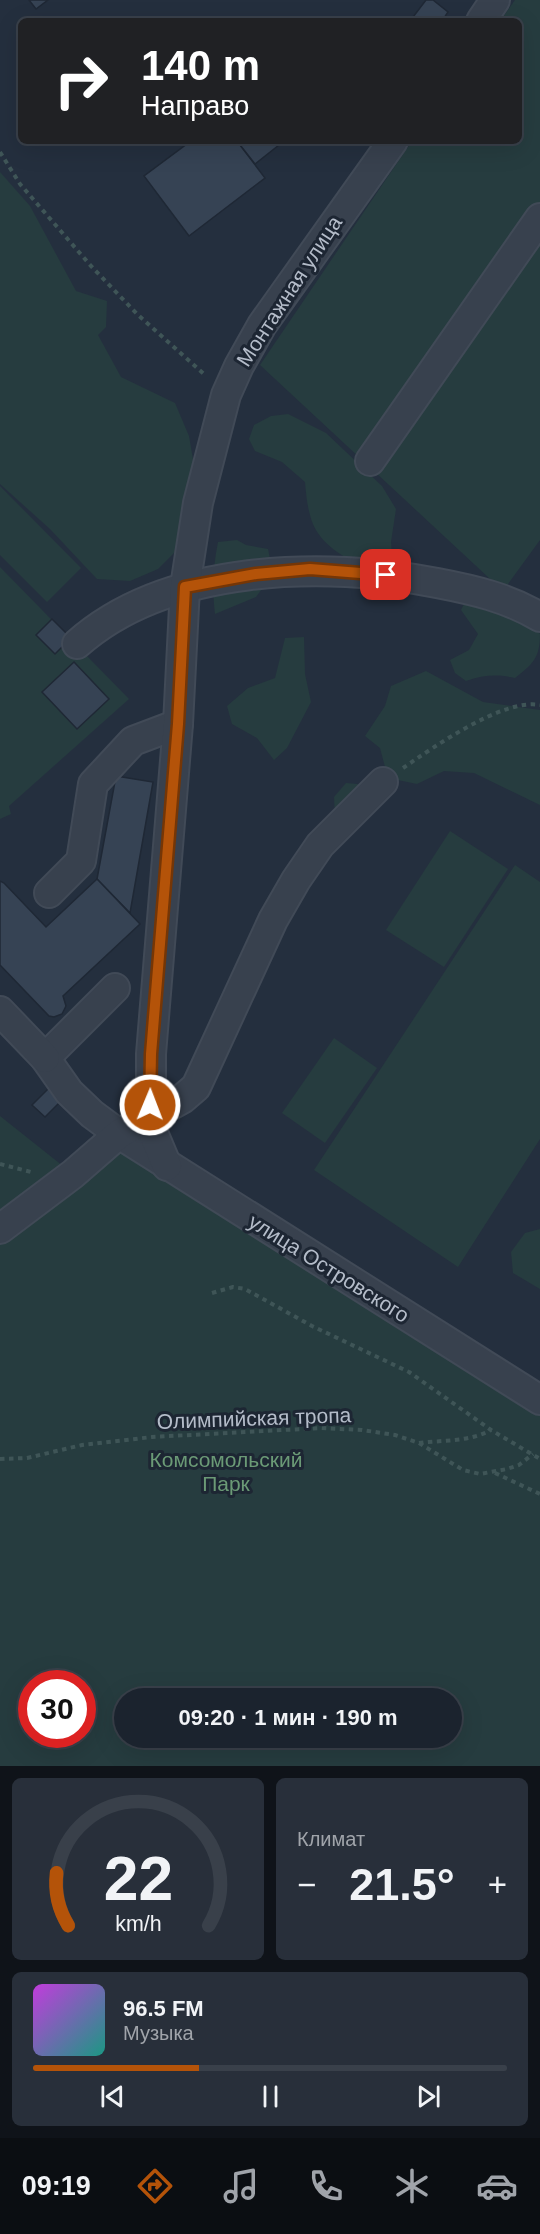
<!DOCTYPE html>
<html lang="ru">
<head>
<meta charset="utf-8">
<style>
	body { margin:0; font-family:Arial,sans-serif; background:#282f3a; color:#f1f3f6; height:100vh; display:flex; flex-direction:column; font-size:22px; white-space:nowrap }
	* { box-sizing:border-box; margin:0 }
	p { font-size:20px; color:#a0a4aa }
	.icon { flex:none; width:33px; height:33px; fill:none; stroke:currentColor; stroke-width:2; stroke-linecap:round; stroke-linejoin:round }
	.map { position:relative; height:1766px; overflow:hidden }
	.details { display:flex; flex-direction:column; gap:12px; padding:12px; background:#0f1319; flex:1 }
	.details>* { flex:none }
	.guide { position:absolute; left:18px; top:18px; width:504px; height:126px; border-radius:9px; box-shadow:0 6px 24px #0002,0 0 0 2px #39404a; background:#202124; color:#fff; overflow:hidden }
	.speed { position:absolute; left:18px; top:1670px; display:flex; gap:12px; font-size:30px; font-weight:700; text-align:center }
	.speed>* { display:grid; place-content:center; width:78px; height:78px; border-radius:50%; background:#1b232e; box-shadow:0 6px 24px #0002,0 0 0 2px #39404a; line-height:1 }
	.speed .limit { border:9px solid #d22; background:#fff; color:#111 }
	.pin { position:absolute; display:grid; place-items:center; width:51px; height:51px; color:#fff; margin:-26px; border-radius:12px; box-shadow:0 3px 9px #0006 }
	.me { position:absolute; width:66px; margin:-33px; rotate:1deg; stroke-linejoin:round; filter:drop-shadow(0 0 4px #0008) }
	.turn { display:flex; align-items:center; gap:21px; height:126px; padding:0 24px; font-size:27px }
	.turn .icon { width:78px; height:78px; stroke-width:2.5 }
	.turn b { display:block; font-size:42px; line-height:51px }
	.big { font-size:45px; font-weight:600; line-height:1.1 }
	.details .tile { flex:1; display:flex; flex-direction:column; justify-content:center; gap:9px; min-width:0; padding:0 21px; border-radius:9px; background:#282f3a }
	.details .dial { align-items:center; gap:0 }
	.dial svg { height:156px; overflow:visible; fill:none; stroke:#39404a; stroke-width:7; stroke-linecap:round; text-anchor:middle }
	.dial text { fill:#f1f3f6; stroke:none }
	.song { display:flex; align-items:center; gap:18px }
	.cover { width:72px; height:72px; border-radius:9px; background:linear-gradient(135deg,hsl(290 70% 55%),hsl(170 70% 35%)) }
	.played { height:6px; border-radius:3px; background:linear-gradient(90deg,#b45309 35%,#39404a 35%) }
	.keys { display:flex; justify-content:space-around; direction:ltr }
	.heat { display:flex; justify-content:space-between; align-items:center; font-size:33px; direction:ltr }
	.details .tiles { flex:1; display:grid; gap:12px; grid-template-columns:1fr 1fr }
	.tile:last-child { grid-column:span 2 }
	.trip { position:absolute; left:114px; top:1688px; width:348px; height:60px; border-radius:30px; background:#1b232e; box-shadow:0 6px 24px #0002,0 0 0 2px #39404a; font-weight:600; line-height:60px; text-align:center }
	.tab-bar { display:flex; height:96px; justify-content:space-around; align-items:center; background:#0b0e12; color:#a0a4aa }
	.tab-bar .icon { width:42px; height:42px }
	.tab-bar .selected { color:#b45309 }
	.tab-bar b { font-size:27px; color:#f1f3f6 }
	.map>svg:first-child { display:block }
</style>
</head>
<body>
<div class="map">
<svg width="540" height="1766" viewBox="0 0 540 1766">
	<rect width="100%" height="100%" fill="#242f3e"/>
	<g fill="#263c3f" fill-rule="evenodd">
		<path d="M515 0H540V540L503 591 260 365 412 141H519V21H500Z"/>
		<path d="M0 172 30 206 76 291 107 301 106 327 98 335 121 377 175 403 189 436 200 500 194 533 158 569 130 581 97 579 50 529 0 484Z"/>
		<path d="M288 414 326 433 382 486 396 509 391 542 392 554 371 571C346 558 317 545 310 515 307 505 306 493 305 482L282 462 255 451 249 439 254 425 271 416Z"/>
		<path d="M0 486 81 568 47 602 0 555Z"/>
		<path d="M237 540 246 545 268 549 273 574 256 597 215 614C212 589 213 567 218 542Z"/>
		<path d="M0 567 129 699 9 806 11 814 0 819Z"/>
		<path d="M469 594 528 621 540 634C540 658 533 664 515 678 497 674 484 675 466 681L455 673 450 660 469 650 478 634 461 610Z"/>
		<path d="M304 637 305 674 311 702 287 748 274 760 257 738 232 724 227 706 248 688 275 678 285 638Z"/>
		<path d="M426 671 483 702 540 710V805L474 773 444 771 417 784 388 778 380 748 365 736 385 706 391 686Z"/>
		<path d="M346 783 369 785 335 816 334 797Z"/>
		<path d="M450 831 508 869 444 967 386 930Z"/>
		<path d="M515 865 540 882V1139L458 1267 314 1170Z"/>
		<path d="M334 1038 377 1068 325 1143 282 1113Z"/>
		<path d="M0 1116 73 1174 119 1134 540 1400V1766H0ZM32 1683H82V1734H32ZM124 1698H452V1737H124Z"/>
		<path d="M540 1229V1289L513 1273 511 1252 525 1233Z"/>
	</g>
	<g fill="#364354" stroke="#1f2835" stroke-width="1.5">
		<path d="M29 0H48L36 9Z"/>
		<path d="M426 0H433L448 12 442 21H410Z"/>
		<path d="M191 141H237L265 178 189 236 144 176Z"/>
		<path d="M237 141H284L255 164Z"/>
		<path d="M52 619 71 638 55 654 36 635Z"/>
		<path d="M74 662 109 699 77 729 42 692Z"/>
		<path d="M116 776 153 782 130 913 97 879Z"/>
		<path d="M97 879 140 924 63 996 66 1006 62 1014 54 1017 49 1016 0 965V881L4 883 46 927Z"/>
		<path d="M50 1087 62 1100 45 1117 32 1105Z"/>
	</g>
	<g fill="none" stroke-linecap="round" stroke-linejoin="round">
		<defs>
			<g id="minor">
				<path d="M481 21 495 0"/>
				<path d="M370 461 540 218"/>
				<path d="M77 644C167 564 325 561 437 583 474 590 508 598 540 617"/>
				<path d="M49 893 81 861 93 784 133 741 178 724"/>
				<path d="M115 988 45 1058 69 1092 92 1114 119 1134 540 1400"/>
				<path d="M0 1011 45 1058"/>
				<path d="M167 1166 151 1128V1054L178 724 185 587 198 503 226 395 239 366 262 325 393 141"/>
				<path d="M0 1229 73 1174 119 1134 182 1099 196 1087 273 920 296 880 320 845 383 782"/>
			</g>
		</defs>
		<use href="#minor" stroke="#414a57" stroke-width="32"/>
		<g stroke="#3f5557" stroke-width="4" stroke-dasharray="4.5 4.5" stroke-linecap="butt">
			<path d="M0 152 20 184 91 266 137 314 206 376"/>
			<path d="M403 768C434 747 503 698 540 705"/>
			<path d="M0 1164 31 1172"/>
			<path d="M212 1293 233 1287 245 1289 312 1326 409 1372 491 1430 540 1459"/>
			<path d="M419 1443C443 1440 469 1442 491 1430"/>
			<path d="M0 1459 27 1458 82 1445 152 1437 321 1428 362 1430 395 1435 419 1443 463 1470 480 1474 507 1469 519 1465 533 1454"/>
			<path d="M495 1473 540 1494"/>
		</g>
		<use href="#minor" stroke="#38414e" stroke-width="28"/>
	</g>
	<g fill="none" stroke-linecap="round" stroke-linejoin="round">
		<defs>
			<path id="route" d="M150 1105 151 1054 178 724 185 587 256 574 310 569 386 575"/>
		</defs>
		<use href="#route" stroke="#753606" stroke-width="15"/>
		<use href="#route" stroke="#b45309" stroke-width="10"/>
	</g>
	<g text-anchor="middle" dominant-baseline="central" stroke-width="6" stroke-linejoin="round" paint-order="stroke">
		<g font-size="21" fill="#b4bcc9" stroke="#1d2633">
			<text transform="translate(289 291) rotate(-57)">Монтажная улица</text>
			<text transform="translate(329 1268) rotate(32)">улица Островского</text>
			<text transform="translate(254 1418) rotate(-2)">Олимпийская тропа</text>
		</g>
		<g font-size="21" fill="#6b9a76" stroke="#1d2633">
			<text x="226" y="1459">Комсомольский<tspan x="226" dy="24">Парк</tspan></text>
		</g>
	</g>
</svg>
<div class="speed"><div class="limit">30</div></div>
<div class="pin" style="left:386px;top:575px;background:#d93025"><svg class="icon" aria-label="arrive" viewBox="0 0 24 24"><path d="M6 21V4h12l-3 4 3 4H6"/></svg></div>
<svg class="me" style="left:150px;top:1105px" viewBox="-20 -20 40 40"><circle r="17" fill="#b45309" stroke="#fff" stroke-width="3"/><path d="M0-11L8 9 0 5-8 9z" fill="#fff"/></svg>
<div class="trip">09:20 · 1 мин · 190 m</div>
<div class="guide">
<div class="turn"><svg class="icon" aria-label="right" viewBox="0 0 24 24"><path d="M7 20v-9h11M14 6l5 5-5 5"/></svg><div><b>140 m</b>Направо</div></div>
</div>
</div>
<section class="details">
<div class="tiles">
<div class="tile dial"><svg viewBox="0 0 100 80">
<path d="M14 69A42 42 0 1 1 86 69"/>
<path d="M14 69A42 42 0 0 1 8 42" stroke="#b45309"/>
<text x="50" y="56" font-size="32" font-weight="700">22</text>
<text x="50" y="72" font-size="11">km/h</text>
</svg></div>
<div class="tile"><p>Климат</p>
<div class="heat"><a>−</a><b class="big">21.5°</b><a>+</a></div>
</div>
<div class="tile">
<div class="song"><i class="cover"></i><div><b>96.5 FM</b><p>Музыка</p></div></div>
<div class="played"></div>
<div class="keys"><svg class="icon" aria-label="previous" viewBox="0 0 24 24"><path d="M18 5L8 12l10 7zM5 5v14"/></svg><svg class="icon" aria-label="pause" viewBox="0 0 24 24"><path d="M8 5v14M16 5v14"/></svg><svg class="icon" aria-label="next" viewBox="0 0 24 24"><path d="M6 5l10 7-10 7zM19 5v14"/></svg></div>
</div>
</div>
</section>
<nav class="tab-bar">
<b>09:19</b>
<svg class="icon selected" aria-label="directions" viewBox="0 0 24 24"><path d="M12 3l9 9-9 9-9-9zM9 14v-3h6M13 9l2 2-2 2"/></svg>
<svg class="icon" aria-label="music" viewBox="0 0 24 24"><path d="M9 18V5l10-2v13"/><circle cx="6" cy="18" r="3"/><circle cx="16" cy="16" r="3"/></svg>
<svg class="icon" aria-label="phone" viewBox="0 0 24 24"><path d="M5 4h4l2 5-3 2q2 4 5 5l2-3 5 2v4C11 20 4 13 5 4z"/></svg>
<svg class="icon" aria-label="climate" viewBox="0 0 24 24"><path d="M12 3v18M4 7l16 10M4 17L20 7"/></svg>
<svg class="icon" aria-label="car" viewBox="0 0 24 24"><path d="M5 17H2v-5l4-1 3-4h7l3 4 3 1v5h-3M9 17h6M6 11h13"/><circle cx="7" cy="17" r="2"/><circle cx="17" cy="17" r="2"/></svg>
</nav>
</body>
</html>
